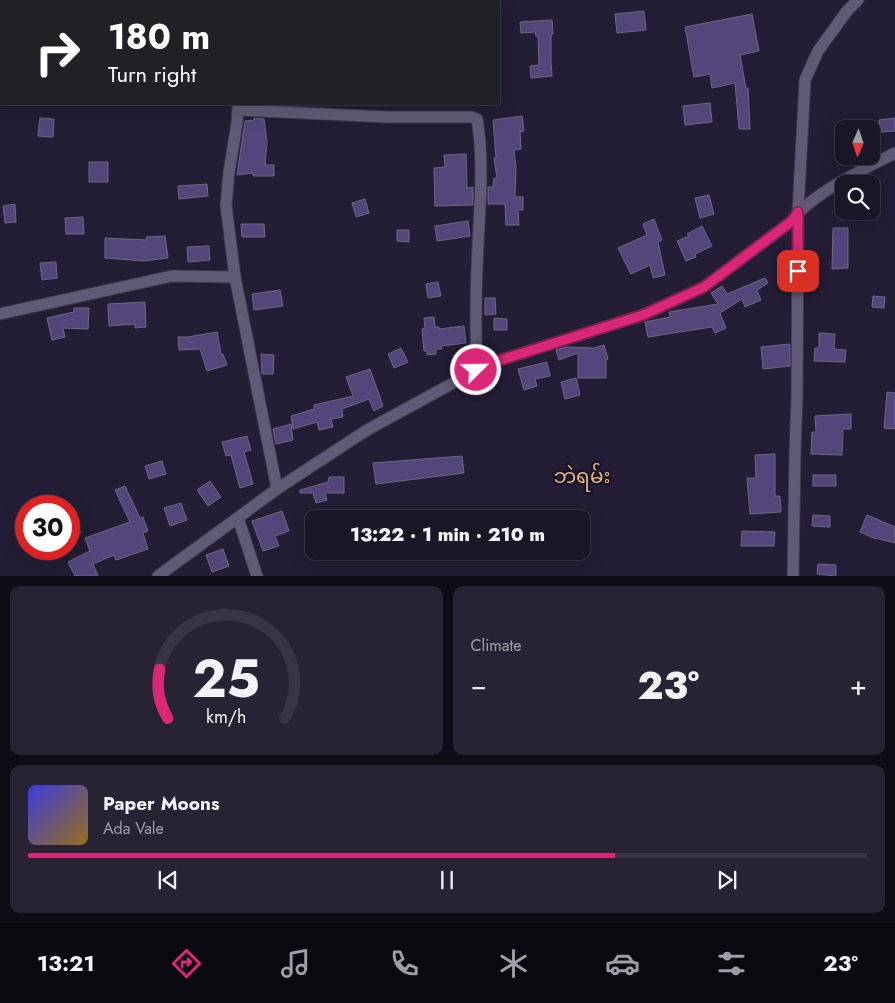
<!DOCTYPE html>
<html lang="en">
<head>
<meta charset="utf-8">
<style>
	body { margin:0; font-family:Jost,"Noto Sans Myanmar",sans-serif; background:#272334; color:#f1f3f6; height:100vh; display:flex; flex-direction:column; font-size:19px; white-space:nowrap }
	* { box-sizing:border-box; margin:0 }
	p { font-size:16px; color:#9f9fa8 }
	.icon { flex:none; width:28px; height:28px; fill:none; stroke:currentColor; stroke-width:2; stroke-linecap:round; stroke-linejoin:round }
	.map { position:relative; height:576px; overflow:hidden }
	.drawer { display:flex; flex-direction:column; gap:10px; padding:10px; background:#0e0c16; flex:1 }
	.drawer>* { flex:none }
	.top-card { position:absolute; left:0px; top:0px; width:500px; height:105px; box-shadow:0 5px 20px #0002,0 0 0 1px #383545; background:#202124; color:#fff; overflow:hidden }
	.needle { width:32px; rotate:182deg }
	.fabs { position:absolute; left:835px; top:120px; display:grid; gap:10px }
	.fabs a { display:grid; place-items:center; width:45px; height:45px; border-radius:10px; background:#1a1628; box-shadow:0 5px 20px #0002,0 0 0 1px #383545; font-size:25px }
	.speed { position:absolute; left:15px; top:495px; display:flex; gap:10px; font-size:25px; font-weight:700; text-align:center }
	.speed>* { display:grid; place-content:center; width:65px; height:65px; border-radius:50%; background:#1a1628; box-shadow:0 5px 20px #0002,0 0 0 1px #383545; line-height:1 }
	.speed .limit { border:8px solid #d22; background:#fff; color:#111 }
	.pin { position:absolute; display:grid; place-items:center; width:42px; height:42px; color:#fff; margin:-21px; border-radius:10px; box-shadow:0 2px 8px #0006 }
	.me { position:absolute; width:55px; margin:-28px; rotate:67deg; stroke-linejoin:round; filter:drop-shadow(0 0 4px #0008) }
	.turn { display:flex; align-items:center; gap:18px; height:105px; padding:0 25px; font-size:22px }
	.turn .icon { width:65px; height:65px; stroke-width:2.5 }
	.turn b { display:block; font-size:35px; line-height:42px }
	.big { font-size:38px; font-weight:800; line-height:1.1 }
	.drawer .widget { flex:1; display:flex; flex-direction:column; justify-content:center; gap:8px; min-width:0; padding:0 18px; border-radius:10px; background:#272334 }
	.drawer .dial { align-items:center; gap:0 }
	.dial svg { height:130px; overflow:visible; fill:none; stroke:#383545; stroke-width:7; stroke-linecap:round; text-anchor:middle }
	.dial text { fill:#f1f3f6; stroke:none }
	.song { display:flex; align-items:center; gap:15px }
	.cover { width:60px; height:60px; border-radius:8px; background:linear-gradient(135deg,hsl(240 70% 55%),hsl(40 70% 35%)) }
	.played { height:5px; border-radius:2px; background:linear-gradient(90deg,#db2777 70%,#383545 70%) }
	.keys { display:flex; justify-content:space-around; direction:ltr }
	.heat { display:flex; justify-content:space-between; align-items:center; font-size:28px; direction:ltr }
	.drawer .tiles { flex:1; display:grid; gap:10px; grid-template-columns:1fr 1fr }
	.widget:last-child { grid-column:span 2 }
	.trip { position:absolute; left:305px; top:510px; width:285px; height:50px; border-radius:10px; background:#1a1628; box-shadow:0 5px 20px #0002,0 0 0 1px #383545; font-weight:800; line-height:50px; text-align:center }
	.tab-bar { display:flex; height:80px; justify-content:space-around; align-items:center; background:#0a0910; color:#9f9fa8 }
	.tab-bar .icon { width:35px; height:35px }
	.tab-bar .on { color:#db2777 }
	.tab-bar b { font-size:22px; color:#f1f3f6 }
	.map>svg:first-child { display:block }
</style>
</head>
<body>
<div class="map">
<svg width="895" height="576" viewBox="0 0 895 576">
	<rect width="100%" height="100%" fill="#231d35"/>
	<g fill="#54457b" stroke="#6e6884">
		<path d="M644 11 646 30 617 33 615 14Z"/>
		<path d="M752 14 759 51 740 55 746 88H748L750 129H739L735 83 712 88 710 74 694 77 685 27Z"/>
		<path d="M552 20 553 34 551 35V62L552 76 531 78 530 66 539 65 538 36H536L535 32 521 33 520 22Z"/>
		<path d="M710 103 712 122 685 125 683 106Z"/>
		<path d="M522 116 524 131 520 132 521 149 514 150 516 167 515 197H523V210H518L519 225H506L505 204H488V187H493L494 178H497L494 158H496L493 120Z"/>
		<path d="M40 118 54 119 53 137 38 136Z"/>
		<path d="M254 118 264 119 267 142 265 165H274V176H253V173L237 175 245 121 254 120Z"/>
		<path d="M895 118V131L881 132 879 120Z"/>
		<path d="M466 154 467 188 473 187V205L435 206 434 168 445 167 444 155Z"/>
		<rect x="89" y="162" width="19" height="20"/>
		<path d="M207 184 208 196 179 199 178 186Z"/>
		<path d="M709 195 714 214 700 218 695 198Z"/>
		<path d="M365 199 369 213 356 217 352 203Z"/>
		<path d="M15 204 16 222 5 223 3 206Z"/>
		<path d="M83 217 84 234H66L65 218Z"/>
		<path d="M654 219 662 240 658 242 665 275 653 278 650 265 631 274 618 248 647 235 643 224Z"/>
		<path d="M468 221 470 236 437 241 435 226Z"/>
		<path d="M241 224H264L265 237H242Z"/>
		<path d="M702 226 712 246 695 254 696 257 686 261 677 241 689 236 687 234Z"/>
		<path d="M833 228H848V268L832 269Z"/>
		<path d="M397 230H409V242L397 241Z"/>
		<path d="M165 236 168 258 143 261 105 258V238L147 240 146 237Z"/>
		<path d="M209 246 210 260 188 262 187 247Z"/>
		<path d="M56 262 57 278 42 280 40 263Z"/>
		<path d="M765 278 768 283 757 290 761 300 745 307 742 299 720 313 726 328 715 333 712 327 648 337 645 322 670 317 669 312 718 304 711 293 722 286 727 294Z"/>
		<path d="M438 282 441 296 428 298 426 284Z"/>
		<path d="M280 290 283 306 254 310 252 294Z"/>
		<path d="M873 296 885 297 884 308 872 307Z"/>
		<path d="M485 298H495L496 314 485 315Z"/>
		<path d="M145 302 146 327 135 328V324L109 326 108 304Z"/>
		<path d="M74 308H89L88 329 63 328 65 337 52 340 47 318 74 312Z"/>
		<path d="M434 317 435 327H439V329L464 326 466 343 441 346 442 349H436V354L427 355V351H424L422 329 425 328 424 318Z"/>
		<path d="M494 318 507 319V330H494Z"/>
		<path d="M217 332 221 354H223L227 365 207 371 200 349 179 350 178 337H188Z"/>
		<path d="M819 333 835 334 834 349 846 350 845 362 814 361 815 348H819Z"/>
		<path d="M790 344V366L763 369 761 347Z"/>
		<path d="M604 345 608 359 606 360V378H578V353L559 360 556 350 566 347 594 348Z"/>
		<path d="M401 348 408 362 394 368 388 354Z"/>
		<path d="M261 354 274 355 273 374H262Z"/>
		<path d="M547 362 550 376 535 379 537 386 524 390 518 369Z"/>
		<path d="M370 369 383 406 374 411 369 399 342 409 343 417 331 419 333 427 319 430 317 422 293 429 291 416 314 409V405L353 396 346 377Z"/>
		<path d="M576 378 580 395 565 399 561 382Z"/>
		<path d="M887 392 895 393V429L884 428Z"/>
		<path d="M851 414V429H843L842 455 811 454 812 432H816L815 416Z"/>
		<path d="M291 424 293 440 276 444 273 429Z"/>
		<path d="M247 436 251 450 244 452 253 484 240 488 231 455 226 456 222 442Z"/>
		<path d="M775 454V496H780L781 512 750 514 747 478H756L755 455Z"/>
		<path d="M462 456 464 473 376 484 373 463Z"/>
		<path d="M162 461 166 474 149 479 145 466Z"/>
		<rect x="813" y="475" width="23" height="11"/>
		<path d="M329 477H344V493H325L327 500 316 503 313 493H300V490L328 482Z"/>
		<path d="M210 481 221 497 208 506 197 490Z"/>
		<path d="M125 486 140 518 143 517 148 531 143 533 148 549 116 560 114 555 93 564 98 576H75L68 562 90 551 85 538 130 522 115 490Z"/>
		<path d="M181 503 187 520 170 526 164 508Z"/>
		<path d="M69 505 81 533 69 538Z"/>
		<path d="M282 511 289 531 275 536 279 546 263 551 252 521Z"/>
		<path d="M813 515 830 516V527L812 526Z"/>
		<path d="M867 515 895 527V543L876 538V539L860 532Z"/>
		<path d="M742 531 775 532 774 546H741Z"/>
		<path d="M223 549 229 566 212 572 206 555Z"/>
		<path d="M818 564 836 565V576L817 574Z"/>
	</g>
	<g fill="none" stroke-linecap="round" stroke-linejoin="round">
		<defs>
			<g id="street">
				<path d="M379 1 381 0"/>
				<path d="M0 21H1"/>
				<path d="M238 104 237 123 229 172 226 206 235 277 277 489"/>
				<path d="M238 110 387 117H471L477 119C484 160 480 203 478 244 476 286 475 328 477 370"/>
				<path d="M0 314 172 276 235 277"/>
				<path d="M238 518 257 576"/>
				<path d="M158 576 277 489 367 430 488 364 643 315 704 287 792 221C809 195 866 168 895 153"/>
				<path d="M793 576 795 452 797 398 798 212 805 80 818 51 847 11 858 0"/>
			</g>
		</defs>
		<use href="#street" stroke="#3d384c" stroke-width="13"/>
		<use href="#street" stroke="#605a76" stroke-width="11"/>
	</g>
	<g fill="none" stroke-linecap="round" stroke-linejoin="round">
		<defs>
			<path id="route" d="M476 370 488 364 643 315 704 287 792 221 798 212V271"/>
		</defs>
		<use href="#route" stroke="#8e194d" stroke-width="12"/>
		<use href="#route" stroke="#db2777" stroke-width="9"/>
	</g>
	<g text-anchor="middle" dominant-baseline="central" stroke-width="5" stroke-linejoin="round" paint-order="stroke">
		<g font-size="20" fill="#eab677" stroke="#1a142b">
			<text x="582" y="476">ဘဲရမ်း</text>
		</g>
	</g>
</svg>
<div class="fabs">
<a><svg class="needle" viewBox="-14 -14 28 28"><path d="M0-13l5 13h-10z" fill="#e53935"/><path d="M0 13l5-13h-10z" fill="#9f9fa8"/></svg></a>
<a><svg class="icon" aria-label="search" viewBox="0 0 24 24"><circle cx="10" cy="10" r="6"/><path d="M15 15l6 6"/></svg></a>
</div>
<div class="speed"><div class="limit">30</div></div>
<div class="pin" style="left:798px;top:271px;background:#d93025"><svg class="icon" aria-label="arrive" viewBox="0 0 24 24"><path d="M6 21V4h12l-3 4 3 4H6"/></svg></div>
<svg class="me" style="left:476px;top:370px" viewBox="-20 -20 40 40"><circle r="17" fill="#db2777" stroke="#fff" stroke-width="3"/><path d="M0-11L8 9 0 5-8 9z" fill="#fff"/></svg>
<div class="trip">13:22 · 1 min · 210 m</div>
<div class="top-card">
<div class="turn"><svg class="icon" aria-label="right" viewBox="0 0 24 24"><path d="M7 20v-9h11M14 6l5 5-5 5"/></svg><div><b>180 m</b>Turn right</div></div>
</div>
</div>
<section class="drawer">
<div class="tiles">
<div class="widget dial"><svg viewBox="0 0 100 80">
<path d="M14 69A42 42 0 1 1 86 69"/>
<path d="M14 69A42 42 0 0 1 9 39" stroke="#db2777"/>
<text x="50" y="56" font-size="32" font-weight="700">25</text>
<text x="50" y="72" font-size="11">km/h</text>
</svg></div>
<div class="widget"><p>Climate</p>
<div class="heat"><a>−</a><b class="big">23°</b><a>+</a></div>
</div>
<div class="widget">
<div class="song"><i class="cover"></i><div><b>Paper Moons</b><p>Ada Vale</p></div></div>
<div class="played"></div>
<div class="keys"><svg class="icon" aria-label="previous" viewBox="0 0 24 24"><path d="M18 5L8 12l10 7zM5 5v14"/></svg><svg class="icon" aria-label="pause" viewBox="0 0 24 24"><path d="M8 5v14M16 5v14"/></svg><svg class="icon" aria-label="next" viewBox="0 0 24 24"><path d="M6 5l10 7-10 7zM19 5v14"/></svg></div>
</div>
</div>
</section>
<nav class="tab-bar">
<b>13:21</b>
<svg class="icon on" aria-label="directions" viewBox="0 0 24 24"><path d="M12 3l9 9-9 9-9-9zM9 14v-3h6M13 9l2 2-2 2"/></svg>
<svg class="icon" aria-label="music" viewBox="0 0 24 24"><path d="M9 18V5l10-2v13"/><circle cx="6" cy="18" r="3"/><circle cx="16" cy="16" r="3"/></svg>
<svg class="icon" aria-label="phone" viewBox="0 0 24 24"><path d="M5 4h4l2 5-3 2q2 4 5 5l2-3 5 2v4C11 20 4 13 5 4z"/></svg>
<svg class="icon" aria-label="climate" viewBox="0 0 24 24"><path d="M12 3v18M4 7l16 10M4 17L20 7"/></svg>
<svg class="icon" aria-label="car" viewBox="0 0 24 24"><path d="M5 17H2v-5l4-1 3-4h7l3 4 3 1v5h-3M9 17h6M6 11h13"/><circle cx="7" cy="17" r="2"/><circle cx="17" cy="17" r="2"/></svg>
<svg class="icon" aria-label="filters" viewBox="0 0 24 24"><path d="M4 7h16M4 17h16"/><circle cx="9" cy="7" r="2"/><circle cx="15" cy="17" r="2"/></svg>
<b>23°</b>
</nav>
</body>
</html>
